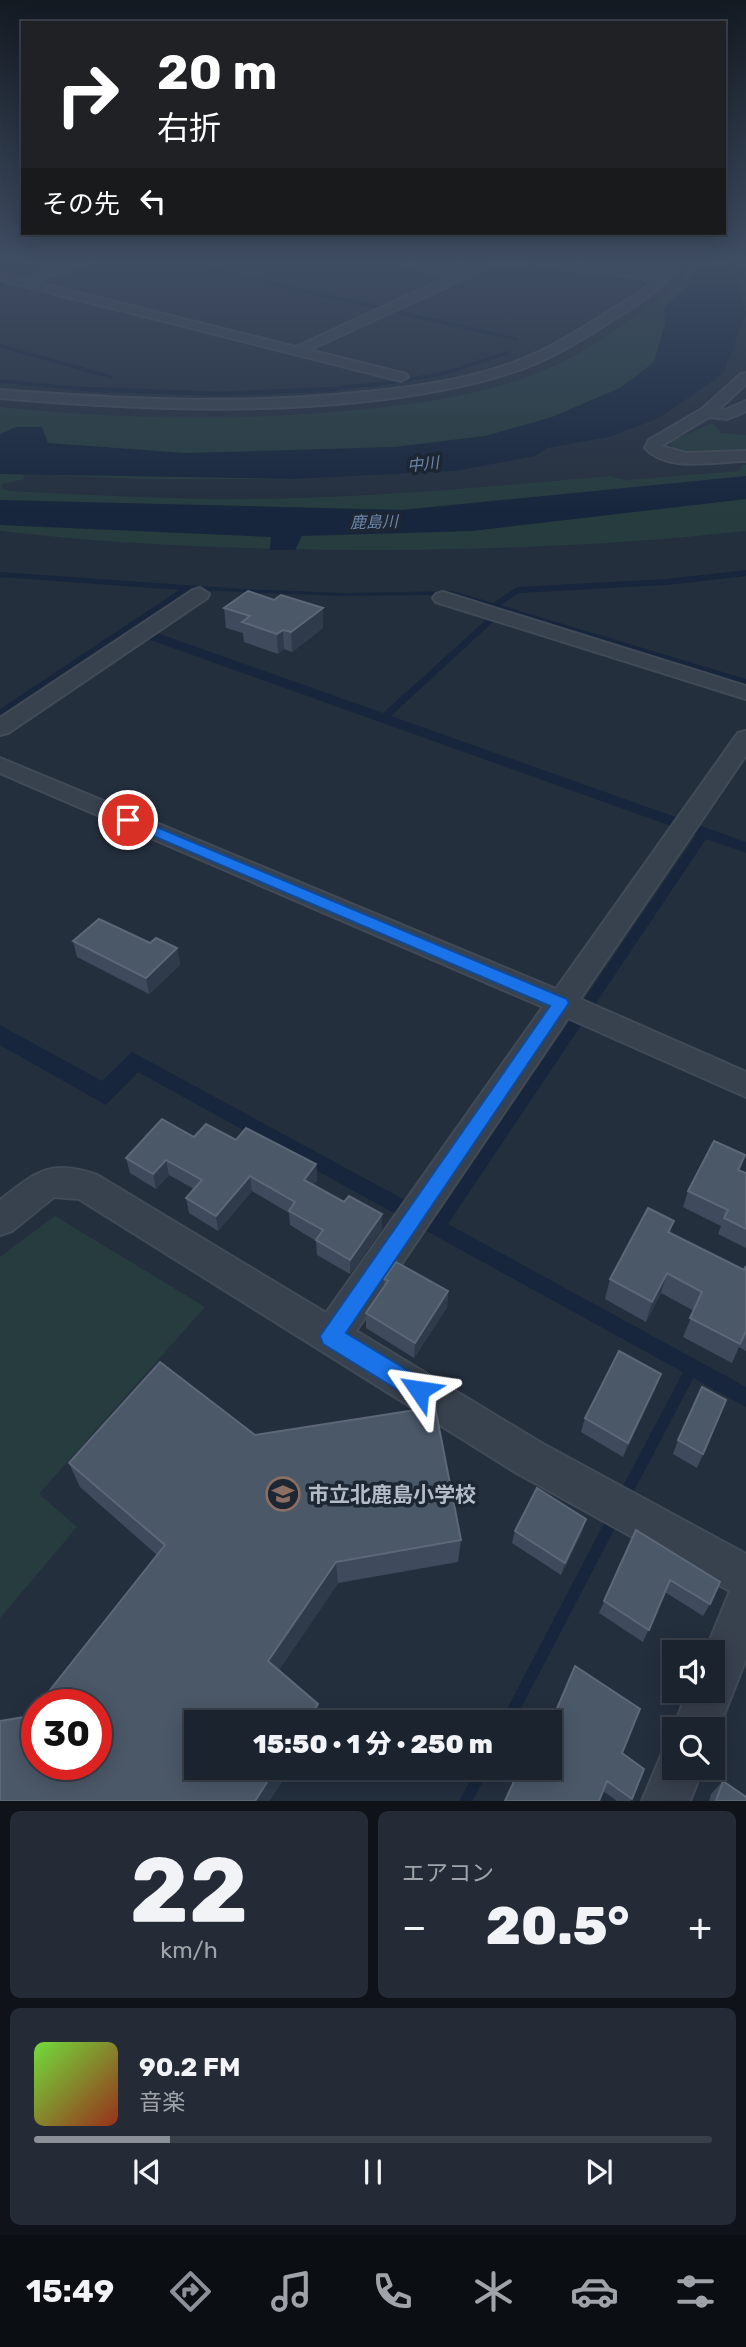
<!DOCTYPE html>
<html lang="ja">
<head>
<meta charset="utf-8">
<style>
	body { margin:0; font-family:Rubik,"Noto Sans JP",sans-serif; background:#242b36; color:#f1f3f6; height:100vh; display:flex; flex-direction:column; font-size:26px; white-space:nowrap }
	* { box-sizing:border-box; margin:0 }
	p { font-size:23px; color:#a0a4aa }
	.icon { flex:none; width:38px; height:38px; fill:none; stroke:currentColor; stroke-width:2; stroke-linecap:round; stroke-linejoin:round }
	.map { position:relative; height:1801px; overflow:hidden }
	.side { display:flex; flex-direction:column; gap:10px; padding:10px; background:#0f1319; flex:1 }
	.side>* { flex:none }
	.banner { position:absolute; left:21px; top:21px; width:705px; height:214px; border-radius:0px; box-shadow:0 4px 18px #0003,0 0 0 2px #39404a; background:#202124; color:#fff; overflow:hidden }
	.fabs { position:absolute; left:662px; top:1640px; display:grid; gap:14px }
	.fabs a { display:grid; place-items:center; width:63px; height:63px; border-radius:0px; background:#1b232e; box-shadow:0 4px 18px #0003,0 0 0 2px #39404a; font-size:35px }
	.speed { position:absolute; left:21px; top:1689px; display:flex; gap:14px; font-size:35px; font-weight:700; text-align:center }
	.speed>* { display:grid; place-content:center; width:91px; height:91px; border-radius:50%; background:#1b232e; box-shadow:0 4px 18px #0003,0 0 0 2px #39404a; line-height:1 }
	.speed .limit { border:10px solid #d22; background:#fff; color:#111 }
	.pin { position:absolute; display:grid; place-items:center; width:60px; height:60px; color:#fff; margin:-30px; border:4px solid #fff; border-radius:50%; box-shadow:0 2px 7px #0007 }
	.me { position:absolute; width:77px; margin:-38px; rotate:302deg; stroke-linejoin:round; filter:drop-shadow(0 0 5px #0008) }
	.turn { display:flex; align-items:center; gap:24px; height:147px; padding:0 21px; font-size:32px }
	.turn .icon { width:91px; height:91px; stroke-width:2.5 }
	.turn b { display:block; font-size:49px; line-height:60px }
	.then { display:flex; align-items:center; height:66px; padding:0 21px; background:#0003; gap:14px; font-size:26px }
	.big { font-size:52px; font-weight:800; line-height:1.1 }
	.side .widget { flex:1; display:flex; flex-direction:column; justify-content:center; gap:10px; min-width:0; padding:0 24px; border-radius:10px; background:#242b36 }
	.side .dial { align-items:center; gap:0 }
	.dial b { font-size:91px; line-height:1 }
	.song { display:flex; align-items:center; gap:21px }
	.cover { width:84px; height:84px; border-radius:10px; background:linear-gradient(135deg,hsl(100 70% 55%),hsl(10 70% 35%)) }
	.played { height:7px; border-radius:4px; background:linear-gradient(90deg,#8c9099 20%,#39404a 20%) }
	.keys { display:flex; justify-content:space-around; direction:ltr }
	.heat { display:flex; justify-content:space-between; align-items:center; font-size:38px; direction:ltr }
	.side .tiles { flex:1; display:grid; gap:10px; grid-template-columns:1fr 1fr }
	.widget:last-child { grid-column:span 2 }
	.trip { position:absolute; left:184px; top:1710px; width:378px; height:70px; border-radius:0px; background:#1b232e; box-shadow:0 4px 18px #0003,0 0 0 2px #39404a; font-weight:800; line-height:70px; text-align:center }
	.menu { display:flex; height:112px; justify-content:space-around; align-items:center; background:#0b0e12; color:#a0a4aa }
	.menu .icon { width:49px; height:49px }
	.menu .on { color:#8c9099 }
	.menu b { font-size:32px; color:#f1f3f6 }
	.map>svg:first-child { display:block }
</style>
</head>
<body>
<div class="map">
<svg width="746" height="1801" viewBox="0 0 746 1801">
	<rect width="100%" height="100%" fill="#242f3e"/>
	<g fill="#263c3f">
		<path d="M688 261H703L673 380 410 461 0 457V407C125 420 251 422 376 408 438 401 503 391 560 363 599 345 640 312 676 288L685 277Z"/>
		<path d="M713 423 721 433 746 435V451C722 450 692 458 671 446V441Z"/>
		<path d="M535 456 456 471 294 479H141L23 474 24 479 2 484V489L12 491C108 496 203 501 298 498 403 495 506 485 610 476L625 480 739 471 742 465H746V481L416 517 0 507V469Z"/>
		<path d="M746 492V531C628 544 511 549 392 550 261 550 130 546 0 531V520L262 527Z"/>
		<path d="M55 1216 205 1307 39 1494 77 1527 0 1618V1257Z"/>
	</g>
	<g fill="#17263c">
		<path d="M693 261H722L723 266 735 275 746 313 723 374 659 418 609 437 547 448 535 456 456 471 294 479 0 474V434L16 427H42L48 443 185 453 394 447 485 436 552 417 620 388 654 362 665 324 664 308 688 285 695 268Z"/>
		<path d="M746 476V499L472 531 302 536 295 550H270L271 537 0 525V500L402 510Z"/>
		<path d="M0 572 243 589 344 593 453 591 746 679V687L445 595 341 596 197 590 0 722V709L179 590 0 577Z"/>
		<path d="M487 619 494 621 391 716 746 842V853L706 839 448 1224 746 1387V1407L138 1072 106 1105 0 1045V1025L102 1081 132 1052 436 1217 696 835 145 638 154 632 383 713Z"/>
	</g>
	<g fill="none" stroke-linecap="round" stroke-linejoin="round">
		<g stroke="#17263c" stroke-width="3.5">
			<path d="M170 261 381 308"/>
			<path d="M19 279 73 261"/>
			<path d="M0 285 8 282"/>
			<path d="M397 312 516 339"/>
			<path d="M0 346 111 377"/>
			<path d="M0 381 106 391"/>
			<path d="M310 391 387 383 441 374 507 353"/>
		</g>
		<path stroke="#17263c" stroke-width="4.5" d="M84 389 221 394 335 389"/>
		<path stroke="#17263c" stroke-width="6" d="M494 606 518 590 667 582 746 573"/>
		<g stroke="#17263c" stroke-width="12">
			<path d="M623 1499 692 1368"/>
			<path d="M507 1722 614 1517"/>
			<path d="M466 1801 483 1768"/>
		</g>
		<defs>
			<g id="street">
				<path d="M76 261H92L35 282 296 347 450 276 390 261C414 261 436 270 458 270 468 271 480 261 496 261L468 277 309 350 406 374 408 377 401 381 0 280V274L22 279Z"/>
				<path d="M534 261H564L645 273 661 261H678C665 291 634 306 608 323 581 340 554 357 524 368 472 387 415 396 359 402 239 414 120 408 0 398V390C118 399 236 405 355 393 409 388 464 381 515 362 545 351 573 334 600 317 620 304 643 292 660 274L645 279 539 264Z"/>
				<path d="M739 261H746V267L742 266Z"/>
				<path d="M746 373V384L719 409 725 410 746 401V411L727 419 709 417 661 446 686 453 746 451V461C716 461 668 473 645 448L649 440 702 409 741 374Z"/>
				<path d="M200 588 209 594 207 598 8 733 0 735V718L193 590Z"/>
				<path d="M443 592 746 686V699L436 602 433 598 436 594Z"/>
				<path d="M746 731V755L580 999 746 1072V1097L568 1018 356 1331 543 1444 746 1554V1659L712 1745V1729H673L688 1690H712V1652H705L730 1591 515 1472 79 1199 54 1197 12 1231 0 1235V1200C35 1173 50 1158 97 1175L326 1313 543 1007 0 773V758L556 989 738 733Z"/>
				<path d="M674 1747V1768H703L690 1801H642L663 1751Z"/>
			</g>
		</defs>
		<use href="#street" stroke="#414a57" stroke-width="4"/>
		<use href="#street" fill="#38414e" fill-rule="evenodd"/>
	</g>
	<g fill="#3f4b5c">
		<path d="M450 261H485L470 265 450 262Z"/>
		<path d="M490 261H535V264L526 270 490 268Z"/>
		<path d="M274 600 323 608V628L292 652 284 649 278 654 244 642 243 633 226 628 224 608Z"/>
		<path d="M73 941 150 943 177 948 180 965 149 994 77 957Z"/>
		<path d="M194 1137 236 1140 316 1164 317 1180 313 1185 382 1229 350 1274 317 1255 316 1241 290 1225 289 1213 252 1191 218 1231 189 1213 186 1198 194 1189 169 1175 156 1189 130 1173 126 1158Z"/>
		<path d="M745 1155 740 1170 746 1173V1248L718 1234 721 1226 683 1207 688 1191Z"/>
		<path d="M674 1221 670 1233 744 1270 746 1266V1351L739 1347 732 1363 683 1337 694 1311 661 1293 646 1322 605 1299 610 1279Z"/>
		<path d="M384 1279 448 1291 447 1307 414 1358 366 1328V1313L384 1286Z"/>
		<path d="M661 1374 655 1389 623 1457 581 1432 585 1418Z"/>
		<path d="M255 1435 461 1540 458 1562 338 1583 279 1670 318 1704 320 1722H196V1768H291L269 1801 30 1716 157 1555 80 1487 69 1463Z"/>
		<path d="M678 1440 703 1454 697 1468 673 1454Z"/>
		<path d="M586 1519 582 1532 561 1575 512 1543 515 1531Z"/>
		<path d="M636 1530 710 1604 703 1616 665 1592 643 1642 599 1613Z"/>
		<path d="M622 1753 632 1799 631 1801H617L603 1791 530 1770Z"/>
		<path d="M723 1781 746 1801H709L711 1794Z"/>
	</g>
	<g fill="#2f3b4b">
		<path d="M470 261H485L470 265Z"/>
		<path d="M530 261H535V264L526 270 527 263Z"/>
		<path d="M323 608V628L292 652 291 632Z"/>
		<path d="M283 630 284 649 278 654 277 634Z"/>
		<path d="M177 948 180 965 149 994 146 978Z"/>
		<path d="M166 1160 169 1175 156 1189 153 1174Z"/>
		<path d="M316 1164 317 1180 305 1195 304 1180Z"/>
		<path d="M250 1176 252 1191 218 1231 216 1216Z"/>
		<path d="M382 1214V1229L350 1274V1260Z"/>
		<path d="M667 1273 661 1293 646 1322 652 1302Z"/>
		<path d="M448 1291 447 1307 414 1358 415 1343Z"/>
		<path d="M661 1374 655 1389 623 1457 628 1443Z"/>
		<path d="M586 1519 582 1532 561 1575 565 1563Z"/>
		<path d="M336 1562 338 1583 272 1680 268 1661Z"/>
		<path d="M318 1704 320 1722H306Z"/>
		<path d="M276 1768H291L269 1801H255Z"/>
	</g>
	<g fill="#4b5868" stroke="#5c6777" stroke-width="2">
		<path d="M499 261H530L527 263Z"/>
		<path d="M248 591 274 600 281 595 323 608 291 632 283 630 277 634 242 622 250 616 224 608Z"/>
		<path d="M99 919 150 943 156 938 177 948 146 978 73 941Z"/>
		<path d="M162 1119 194 1137 206 1124 236 1140 246 1128 316 1164 304 1180 344 1202 349 1196 382 1214 350 1260 316 1240 323 1230 289 1211 295 1202 250 1176 216 1216 186 1198 202 1180 166 1160 153 1174 126 1158Z"/>
		<path d="M714 1141 745 1155 738 1170 746 1173V1229L724 1218 728 1210 688 1191Z"/>
		<path d="M648 1208 674 1221 668 1232 744 1270 746 1266V1331L740 1344 690 1318 702 1292 667 1273 652 1302 610 1279Z"/>
		<path d="M396 1262 448 1291 415 1343 366 1313 388 1281 384 1279Z"/>
		<path d="M619 1351 661 1374 628 1443 585 1418Z"/>
		<path d="M160 1362 255 1435 435 1407 461 1540 336 1562 268 1661 318 1704 306 1722H196V1768H276L255 1801H0V1721L30 1716 37 1707V1764H96V1704H39L165 1545 69 1463Z"/>
		<path d="M702 1387 726 1400 703 1454 678 1440Z"/>
		<path d="M537 1488 586 1519 565 1563 515 1531Z"/>
		<path d="M636 1530 720 1582 710 1604 670 1580 649 1630 604 1601Z"/>
		<path d="M575 1666 640 1709 622 1753 644 1769 632 1799 607 1781 599 1801H505L520 1768H526L530 1770 531 1768H550V1725Z"/>
		<path d="M723 1781 746 1797V1801H716Z"/>
	</g>
	<linearGradient id="sky" x2="0" y2="1"><stop stop-color="#141a22"/><stop offset="0.51" stop-color="#3f4d63"/><stop offset="1" stop-color="#3f4d63" stop-opacity="0"/></linearGradient>
	<rect width="746" height="513" fill="url(#sky)"/>
	<path fill="#1a73e8" stroke="#114b97" stroke-width="2" d="M128 815 567 999 569 1003 346 1333 427 1382 431 1390 427 1398 419 1402 411 1398 323 1344 320 1336 550 1006 123 823 121 820 123 816Z"/>
	<defs>
		<symbol id="school-ring" viewBox="-11 -11 22 22"><circle r="9.5" fill="#1d2633" stroke="#8d6e63" stroke-width="1.5"/><path d="M0-5L7-2L0 1L-7-2ZM-4 1L0 2.5L4 1V4Q0 6-4 4Z" fill="#8d6e63"/></symbol>
	</defs>
	<g fill-rule="evenodd">
		<use href="#school-ring" x="264" y="1475" width="38" height="38"/>
	</g>
	<g text-anchor="middle" dominant-baseline="central" stroke-width="7" stroke-linejoin="round" paint-order="stroke">
		<g font-size="16" font-style="italic" fill="#6d86a8" stroke="#1d2633">
			<text transform="translate(423 464) rotate(-6)">中川</text>
			<text transform="translate(374 522) rotate(-1)">鹿島川</text>
		</g>
		<g font-size="21" font-weight="bold" fill="#b4bcc9" stroke="#1d2633" text-anchor="start">
			<text x="308" y="1494">市立北鹿島小学校</text>
		</g>
	</g>
</svg>
<div class="fabs">
<a><svg class="icon" aria-label="sound" viewBox="0 0 24 24"><path d="M4 9h4l5-4v14l-5-4H4zM17 9q2 3 0 6"/></svg></a>
<a><svg class="icon" aria-label="search" viewBox="0 0 24 24"><circle cx="10" cy="10" r="6"/><path d="M15 15l6 6"/></svg></a>
</div>
<div class="speed"><div class="limit">30</div></div>
<div class="pin" style="left:128px;top:820px;background:#d93025"><svg class="icon" aria-label="arrive" viewBox="0 0 24 24"><path d="M6 21V4h12l-3 4 3 4H6"/></svg></div>
<svg class="me" style="left:419px;top:1390px" viewBox="-20 -20 40 40"><path d="M0-17L14 15 0 8-14 15z" fill="#1a73e8" stroke="#fff" stroke-width="4"/></svg>
<div class="trip">15:50 · 1 分 · 250 m</div>
<div class="banner">
<div class="turn"><svg class="icon" aria-label="right" viewBox="0 0 24 24"><path d="M7 20v-9h11M14 6l5 5-5 5"/></svg><div><b>20 m</b>右折</div></div>
<div class="then">その先<svg class="icon" aria-label="left" viewBox="0 0 24 24"><path d="M17 20v-9H6M10 6l-5 5 5 5"/></svg></div>
</div>
</div>
<section class="side">
<div class="tiles">
<div class="widget dial"><b>22</b><p>km/h</p></div>
<div class="widget"><p>エアコン</p>
<div class="heat"><a>−</a><b class="big">20.5°</b><a>+</a></div>
</div>
<div class="widget">
<div class="song"><i class="cover"></i><div><b>90.2 FM</b><p>音楽</p></div></div>
<div class="played"></div>
<div class="keys"><svg class="icon" aria-label="previous" viewBox="0 0 24 24"><path d="M18 5L8 12l10 7zM5 5v14"/></svg><svg class="icon" aria-label="pause" viewBox="0 0 24 24"><path d="M8 5v14M16 5v14"/></svg><svg class="icon" aria-label="next" viewBox="0 0 24 24"><path d="M6 5l10 7-10 7zM19 5v14"/></svg></div>
</div>
</div>
</section>
<nav class="menu">
<b>15:49</b>
<svg class="icon on" aria-label="directions" viewBox="0 0 24 24"><path d="M12 3l9 9-9 9-9-9zM9 14v-3h6M13 9l2 2-2 2"/></svg>
<svg class="icon" aria-label="music" viewBox="0 0 24 24"><path d="M9 18V5l10-2v13"/><circle cx="6" cy="18" r="3"/><circle cx="16" cy="16" r="3"/></svg>
<svg class="icon" aria-label="phone" viewBox="0 0 24 24"><path d="M5 4h4l2 5-3 2q2 4 5 5l2-3 5 2v4C11 20 4 13 5 4z"/></svg>
<svg class="icon" aria-label="climate" viewBox="0 0 24 24"><path d="M12 3v18M4 7l16 10M4 17L20 7"/></svg>
<svg class="icon" aria-label="car" viewBox="0 0 24 24"><path d="M5 17H2v-5l4-1 3-4h7l3 4 3 1v5h-3M9 17h6M6 11h13"/><circle cx="7" cy="17" r="2"/><circle cx="17" cy="17" r="2"/></svg>
<svg class="icon" aria-label="filters" viewBox="0 0 24 24"><path d="M4 7h16M4 17h16"/><circle cx="9" cy="7" r="2"/><circle cx="15" cy="17" r="2"/></svg>
</nav>
</body>
</html>
